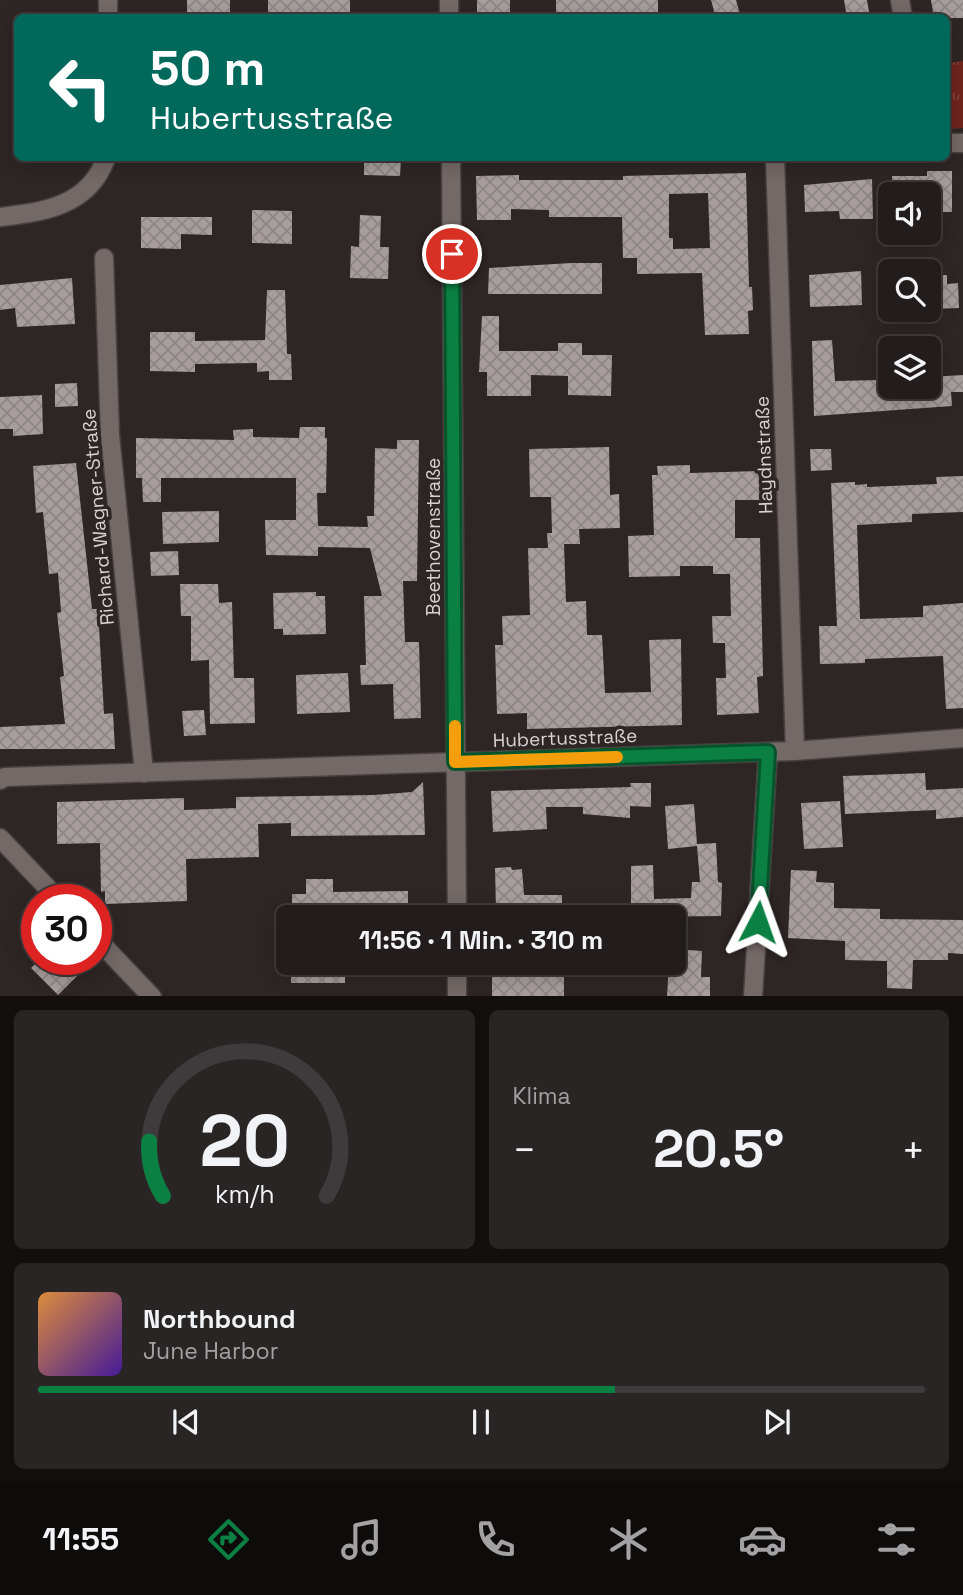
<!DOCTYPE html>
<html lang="de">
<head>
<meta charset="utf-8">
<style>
	body { margin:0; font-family:"Space Grotesk",sans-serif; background:#2a2525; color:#f1f3f6; height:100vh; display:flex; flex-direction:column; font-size:26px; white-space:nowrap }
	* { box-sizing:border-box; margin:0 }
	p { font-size:23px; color:#a2a1a3 }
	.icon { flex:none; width:38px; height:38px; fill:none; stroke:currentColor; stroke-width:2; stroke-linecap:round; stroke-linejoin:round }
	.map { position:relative; height:996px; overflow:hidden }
	.details { display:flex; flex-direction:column; gap:14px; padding:14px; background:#130f0f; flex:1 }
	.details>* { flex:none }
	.top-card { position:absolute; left:14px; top:14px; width:936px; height:147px; border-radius:10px; box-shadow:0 4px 18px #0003,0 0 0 2px #3f3a3b; background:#00695c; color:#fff; overflow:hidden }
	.fabs { position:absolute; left:878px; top:182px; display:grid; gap:14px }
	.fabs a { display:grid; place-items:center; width:63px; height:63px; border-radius:10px; background:#221c1c; box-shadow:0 4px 18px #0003,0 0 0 2px #3f3a3b; font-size:35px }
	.speed { position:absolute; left:21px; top:884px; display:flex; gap:14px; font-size:35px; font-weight:700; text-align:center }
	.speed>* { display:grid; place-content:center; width:91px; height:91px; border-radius:50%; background:#221c1c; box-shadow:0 4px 18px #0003,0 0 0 2px #3f3a3b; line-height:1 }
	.speed .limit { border:10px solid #d22; background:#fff; color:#111 }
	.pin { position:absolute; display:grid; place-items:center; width:60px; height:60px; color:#fff; margin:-30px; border:4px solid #fff; border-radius:50%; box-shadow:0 2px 7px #0007 }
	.me { position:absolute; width:77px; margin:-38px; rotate:4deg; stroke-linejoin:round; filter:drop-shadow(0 0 5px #0008) }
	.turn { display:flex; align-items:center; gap:24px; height:147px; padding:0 21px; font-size:32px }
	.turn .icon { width:91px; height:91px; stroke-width:2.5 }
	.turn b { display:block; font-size:49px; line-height:60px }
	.big { font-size:52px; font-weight:600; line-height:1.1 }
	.details .card { flex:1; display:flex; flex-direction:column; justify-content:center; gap:10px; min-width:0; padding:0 24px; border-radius:10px; background:#2a2525 }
	.details .dial { align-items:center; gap:0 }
	.dial svg { height:182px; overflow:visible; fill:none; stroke:#3f3a3b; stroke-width:7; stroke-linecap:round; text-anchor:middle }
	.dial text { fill:#f1f3f6; stroke:none }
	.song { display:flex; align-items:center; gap:21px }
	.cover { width:84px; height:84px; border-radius:10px; background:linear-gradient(135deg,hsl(30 70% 55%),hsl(260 70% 35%)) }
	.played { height:7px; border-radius:4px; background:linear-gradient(90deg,#0b8043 65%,#3f3a3b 65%) }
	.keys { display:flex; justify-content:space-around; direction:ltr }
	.heat { display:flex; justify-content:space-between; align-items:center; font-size:38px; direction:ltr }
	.details .tiles { flex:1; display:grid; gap:14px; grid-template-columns:1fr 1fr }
	.card:last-child { grid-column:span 2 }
	.trip { position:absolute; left:276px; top:905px; width:410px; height:70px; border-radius:10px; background:#221c1c; box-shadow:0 4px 18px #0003,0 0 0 2px #3f3a3b; font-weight:600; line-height:70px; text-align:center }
	.tabs { display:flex; height:112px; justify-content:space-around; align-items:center; background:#0e0b0b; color:#a2a1a3 }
	.tabs .icon { width:49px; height:49px }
	.tabs .on { color:#0b8043 }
	.tabs b { font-size:32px; color:#f1f3f6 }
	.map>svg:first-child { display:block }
</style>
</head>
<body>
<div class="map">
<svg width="963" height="997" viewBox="0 0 963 997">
	<defs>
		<pattern id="park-tufts" width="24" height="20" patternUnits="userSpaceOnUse" patternTransform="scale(1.75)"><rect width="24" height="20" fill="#6f241d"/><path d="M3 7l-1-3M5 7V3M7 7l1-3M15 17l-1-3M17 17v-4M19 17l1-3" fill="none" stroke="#83433d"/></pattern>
		<pattern id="building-cross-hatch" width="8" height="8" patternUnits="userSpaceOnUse" patternTransform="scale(1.75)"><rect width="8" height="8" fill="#a79d9b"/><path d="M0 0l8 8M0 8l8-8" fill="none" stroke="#8d8684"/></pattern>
	</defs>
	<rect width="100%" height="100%" fill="#2e2625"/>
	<path fill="url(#park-tufts)" d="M963 61V128L947 129V63Z"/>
	<g fill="url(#building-cross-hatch)" fill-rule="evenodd">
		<rect x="187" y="0" width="43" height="18"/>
		<rect x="268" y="0" width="82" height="18"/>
		<rect x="477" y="0" width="33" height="18"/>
		<rect x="556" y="0" width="102" height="18"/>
		<path d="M711 0H736L741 18H716Z"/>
		<path d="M844 0H867L870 18H847Z"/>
		<path d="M931 0H963V18H934Z"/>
		<path d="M364 158H401L400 176 364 175Z"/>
		<path d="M927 171H952V212H929V194H892V176H927Z"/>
		<path d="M746 173 749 287H752L753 310 748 311 749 334 705 335 702 273 637 274V258H623L622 217H549V210L511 209V220H477L476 176 519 175V180H623V176ZM708 193 710 248 673 249V238H669V194Z"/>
		<path d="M872 179 873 219H840L839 211 805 212 804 185Z"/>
		<path d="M252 210 292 211V244L252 243Z"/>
		<path d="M360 215 381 216 380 247H389L388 279 350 278 351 246 359 247Z"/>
		<path d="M141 217H212V235L181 234V249L141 248Z"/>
		<path d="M571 263H602V294H488L489 268Z"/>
		<path d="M861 271 862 305 810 307 809 275Z"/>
		<path d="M929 275H947V284L958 283 959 308 929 309Z"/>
		<path d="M72 278 75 324 17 327 15 308 0 310V285Z"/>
		<path d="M267 290H285L287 354H291L292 380H269V371L257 372V363L195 364V372L150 371V332H195V341L265 340Z"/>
		<path d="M482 316H499V351H558V343H582V355H612L611 396 568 395V376L531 375V396H487V372H479Z"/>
		<path d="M832 340 835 381 882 380V387H929V377L963 375V392H951L952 406 814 416 812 341Z"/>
		<path d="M77 383 78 406 55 407V384Z"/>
		<path d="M42 395 43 434 13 436V429H0V397Z"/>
		<path d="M300 427H325V438H327L326 493H317L318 526 368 527 367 516H374L375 448 397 449V440H419L417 581H403L405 642H419L421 718 394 719 393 684 361 685 360 665H366L364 596H382L370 548 318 547V556L266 555 265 520H296V478H161V502H143L142 478H136V438L234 440 233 430 253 429V437L299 438Z"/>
		<path d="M609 447 610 495 619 494 620 528 579 529 580 544H564L566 602 586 601 587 635H602L605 693 651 692 649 640 681 639 682 725 527 729V713L497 714 495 645H503L502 616 530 615 528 548H548L547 533H552L551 497H530L529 449Z"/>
		<path d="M810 449H831L832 470 811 471Z"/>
		<path d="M76 463 92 609H98L104 714 113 713 115 749H0V727L65 724 60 677 64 676 57 613 61 612 58 573 49 574 43 512 36 513 33 466Z"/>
		<path d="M690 465V473L759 471 760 500H735V538H760L763 676 757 677 759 713 717 715 716 678H726L725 643H713L712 616H731L730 574H713V566H680V576L629 577 628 536 654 535 652 475H658L657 466Z"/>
		<path d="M963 476V512L912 514V522L857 525 860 619 923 617V606L963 603V708L946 709 943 656 865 659V663L820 664 819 626H837L831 483 855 482V485L867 484V487L937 484 936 477Z"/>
		<path d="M219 511V542L163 544 162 512Z"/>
		<path d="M178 551 179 575 151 576 150 552Z"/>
		<path d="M180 584H218L219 603 232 602 234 678H254L255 723 210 724 209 660 191 661V616H181Z"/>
		<path d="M316 592V596H325L326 634 283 635V629H274L273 593Z"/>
		<path d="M348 673 350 712 297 714 296 675Z"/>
		<path d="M204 710 206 735 184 736 182 711Z"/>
		<path d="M925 773 926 790 963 788V817L936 819V810L845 814 843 776Z"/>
		<path d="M423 782 425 835 291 836V823L258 824 259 857 186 859 187 901 105 904V891L101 892 100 843 57 844V802L184 798V810L236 808V797L374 795 412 792Z"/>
		<path d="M630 783H651V807L630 806V818L583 814V807H546L547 829 493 832 491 791 631 787Z"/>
		<path d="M840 801 843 847 804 849 801 803Z"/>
		<path d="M694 804 697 844 716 843 718 882 722 883 721 916 631 917V866L653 865 654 899 691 898 692 882H700L697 846 668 849 665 806Z"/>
		<path d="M511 867 512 870 522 869 524 895H562V917H500V911H496L495 868Z"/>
		<path d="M791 870 817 871 816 882 834 883V908L880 909V919L963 920V954L948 953V960H913L912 989 887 988V961L845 960V941L788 938Z"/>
		<path d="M306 879H333V892L408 891V917H292V894H306Z"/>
		<path d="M674 949 702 951 701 977H710V997H667L669 962H674Z"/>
		<path d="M40 959H76L85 968 58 995 31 968Z"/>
		<rect x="291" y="962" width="54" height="21"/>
		<path d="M492 962 564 964V996H492Z"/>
	</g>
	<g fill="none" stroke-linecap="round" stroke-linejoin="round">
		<defs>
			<g id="street">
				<path d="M108 0V18"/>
				<path d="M449 0V18"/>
				<path d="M900 0 903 18"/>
				<path d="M947 143H963"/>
				<path d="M451 158 457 917"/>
				<path d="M775 158 795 751"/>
				<path d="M0 217C44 212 89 206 106 158"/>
				<path d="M104 258 110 435 144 773"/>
				<path d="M0 780 5 777 795 751 963 738"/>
				<path d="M0 838 59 900"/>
				<path d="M96 938 152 997"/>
				<path d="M457 962V997"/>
				<path d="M753 997 768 752"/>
			</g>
		</defs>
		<use href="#street" stroke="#484140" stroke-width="21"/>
		<use href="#street" stroke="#736967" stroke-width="18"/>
	</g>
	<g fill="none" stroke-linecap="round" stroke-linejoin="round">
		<defs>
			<path id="route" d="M452 254 455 762 768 752 758 922"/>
		</defs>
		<use href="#route" stroke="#07532c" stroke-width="18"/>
		<use href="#route" stroke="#0b8043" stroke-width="12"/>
		<path stroke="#f59e0b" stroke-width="12" d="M455 726V762L617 757"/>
	</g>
	<g text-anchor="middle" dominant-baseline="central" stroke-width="7" stroke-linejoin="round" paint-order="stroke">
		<g font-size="19" fill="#d7d1d0" stroke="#2e2625">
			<text transform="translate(764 455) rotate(-92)">Haydnstraße</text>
			<text transform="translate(98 517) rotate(-95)">Richard-Wagner-Straße</text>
			<text transform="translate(433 537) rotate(-90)">Beethovenstraße</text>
			<text transform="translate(565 738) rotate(-2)">Hubertusstraße</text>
		</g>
	</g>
</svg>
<div class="fabs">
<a><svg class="icon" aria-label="sound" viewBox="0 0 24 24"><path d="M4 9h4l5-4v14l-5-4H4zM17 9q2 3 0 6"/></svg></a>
<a><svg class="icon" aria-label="search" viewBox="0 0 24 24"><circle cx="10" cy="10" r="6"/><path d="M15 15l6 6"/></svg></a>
<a><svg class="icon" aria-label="layers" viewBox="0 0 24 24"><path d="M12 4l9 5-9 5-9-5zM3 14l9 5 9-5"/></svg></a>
</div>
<div class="speed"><div class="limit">30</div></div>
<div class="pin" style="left:452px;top:254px;background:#d93025"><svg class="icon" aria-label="arrive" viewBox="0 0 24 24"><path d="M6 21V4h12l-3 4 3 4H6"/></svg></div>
<svg class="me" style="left:758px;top:922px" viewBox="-20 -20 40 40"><path d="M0-17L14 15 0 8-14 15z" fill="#0b8043" stroke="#fff" stroke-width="4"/></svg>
<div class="trip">11:56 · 1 Min. · 310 m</div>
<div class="top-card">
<div class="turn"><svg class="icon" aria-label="left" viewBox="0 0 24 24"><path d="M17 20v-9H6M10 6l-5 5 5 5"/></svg><div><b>50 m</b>Hubertusstraße</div></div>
</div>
</div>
<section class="details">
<div class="tiles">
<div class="card dial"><svg viewBox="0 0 100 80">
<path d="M14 69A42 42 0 1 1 86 69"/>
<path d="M14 69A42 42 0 0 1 8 45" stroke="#0b8043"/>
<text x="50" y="56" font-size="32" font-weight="700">20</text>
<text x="50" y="72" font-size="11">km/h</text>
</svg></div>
<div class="card"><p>Klima</p>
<div class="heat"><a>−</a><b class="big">20.5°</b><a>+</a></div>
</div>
<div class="card">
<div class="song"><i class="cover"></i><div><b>Northbound</b><p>June Harbor</p></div></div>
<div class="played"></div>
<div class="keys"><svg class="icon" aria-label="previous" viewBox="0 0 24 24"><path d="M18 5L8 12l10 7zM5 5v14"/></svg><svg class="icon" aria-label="pause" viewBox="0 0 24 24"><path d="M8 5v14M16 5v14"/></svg><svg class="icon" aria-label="next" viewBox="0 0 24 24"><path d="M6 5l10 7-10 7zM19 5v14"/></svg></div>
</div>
</div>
</section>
<nav class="tabs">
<b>11:55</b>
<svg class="icon on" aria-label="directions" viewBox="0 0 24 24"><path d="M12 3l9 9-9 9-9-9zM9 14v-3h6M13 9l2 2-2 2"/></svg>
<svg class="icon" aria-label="music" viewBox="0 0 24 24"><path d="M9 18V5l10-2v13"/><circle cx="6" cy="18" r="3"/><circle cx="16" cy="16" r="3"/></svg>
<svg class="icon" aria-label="phone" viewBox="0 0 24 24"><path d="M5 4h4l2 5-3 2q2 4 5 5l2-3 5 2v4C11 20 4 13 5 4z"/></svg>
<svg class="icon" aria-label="climate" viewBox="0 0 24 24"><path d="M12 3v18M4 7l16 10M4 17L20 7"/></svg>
<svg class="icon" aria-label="car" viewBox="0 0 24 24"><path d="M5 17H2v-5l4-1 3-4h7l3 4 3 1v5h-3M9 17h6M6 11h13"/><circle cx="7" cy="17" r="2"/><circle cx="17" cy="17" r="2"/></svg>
<svg class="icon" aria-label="filters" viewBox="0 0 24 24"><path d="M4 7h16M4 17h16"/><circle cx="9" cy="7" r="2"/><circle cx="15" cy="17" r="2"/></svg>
</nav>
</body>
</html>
